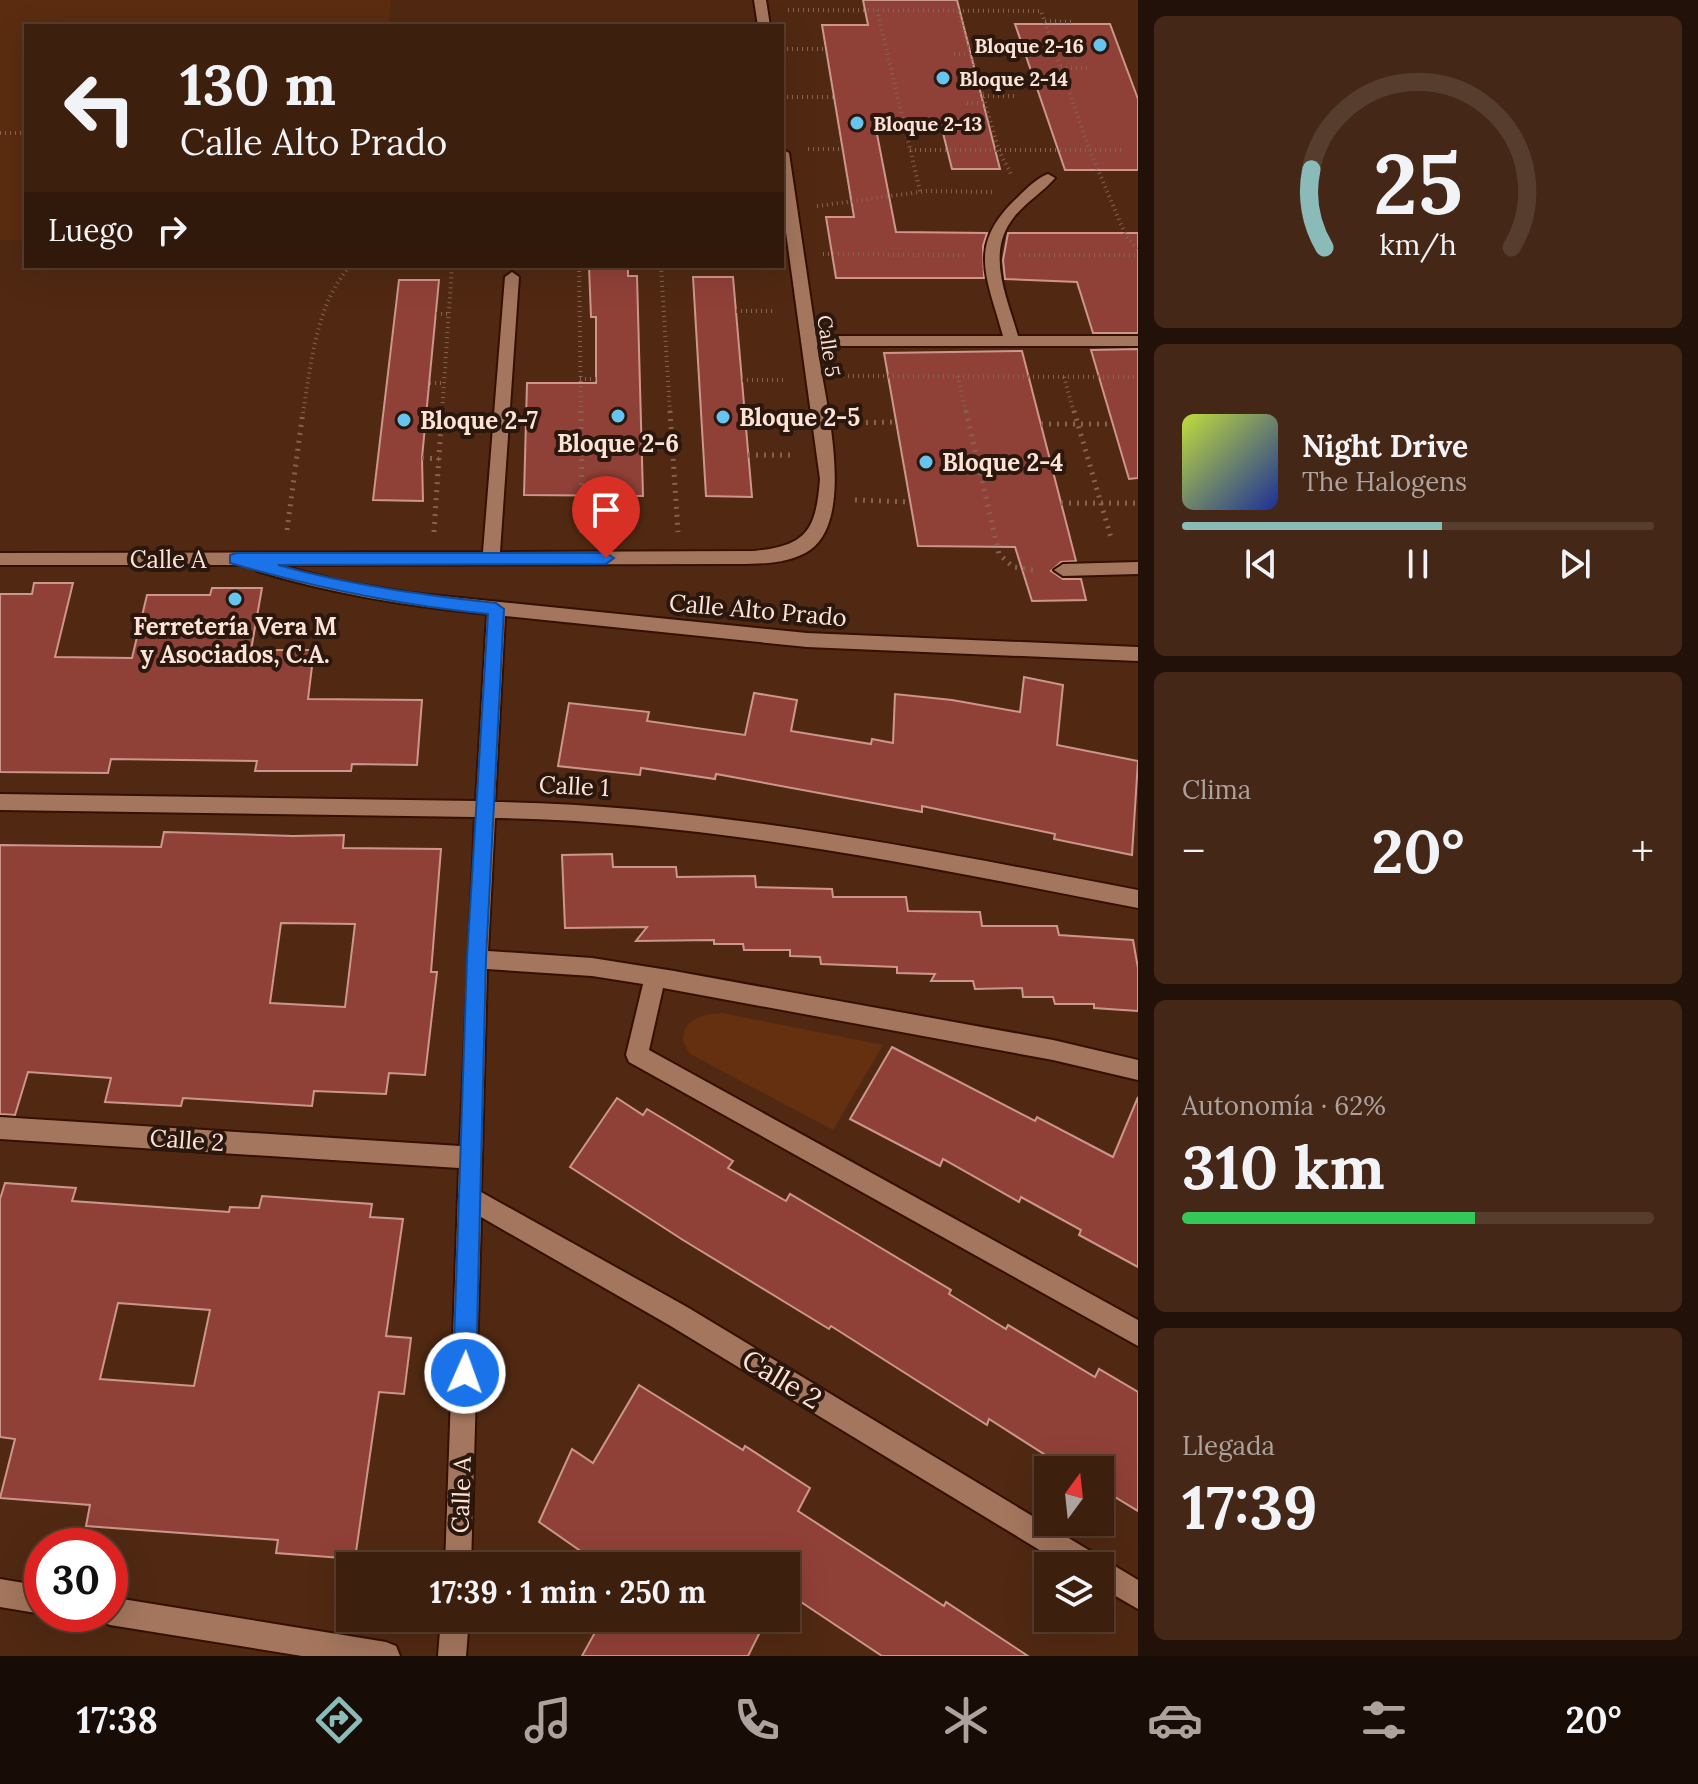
<!DOCTYPE html>
<html lang="es">
<head>
<meta charset="utf-8">
<style>
	body { margin:0; font-family:Lora,serif; background:#442717; color:#f1f3f6; height:100vh; display:flex; flex-direction:column; font-size:30px; white-space:nowrap }
	* { box-sizing:border-box; margin:0 }
	p { font-size:26px; color:#ada29e }
	.icon { flex:none; width:44px; height:44px; fill:none; stroke:currentColor; stroke-width:2; stroke-linecap:round; stroke-linejoin:round }
	.map { position:relative; flex:1; overflow:hidden }
	.drawer { display:flex; flex-direction:column; gap:16px; padding:16px; background:#221108; width:560px }
	.drawer>* { flex:none }
	.top-card { position:absolute; left:24px; top:24px; width:760px; height:244px; border-radius:0px; box-shadow:0 8px 32px #0002,0 0 0 2px #563d2e; background:#3d1f0e; color:#f1f3f6; overflow:hidden }
	.needle { width:52px; rotate:15deg }
	.tools { position:absolute; left:1034px; top:1456px; display:grid; gap:16px }
	.tools a { display:grid; place-items:center; width:80px; height:80px; border-radius:0px; background:#3d1f0e; box-shadow:0 8px 32px #0002,0 0 0 2px #563d2e; font-size:40px }
	.speed { position:absolute; left:24px; top:1528px; display:flex; gap:16px; font-size:40px; font-weight:700; text-align:center }
	.speed>* { display:grid; place-content:center; width:104px; height:104px; border-radius:50%; background:#3d1f0e; box-shadow:0 8px 32px #0002,0 0 0 2px #563d2e; line-height:1 }
	.speed .limit { border:12px solid #d22; background:#fff; color:#111 }
	.pin { position:absolute; display:grid; place-items:center; width:68px; height:68px; color:#fff; margin:-82px -34px; border-radius:50% 50% 50% 0; rotate:-45deg; box-shadow:0 0 8px #0007 }
	.pin .icon { rotate:45deg }
	.me { position:absolute; width:88px; margin:-44px; rotate:2deg; stroke-linejoin:round; filter:drop-shadow(0 0 6px #0008) }
	.turn { display:flex; align-items:center; gap:28px; height:168px; padding:0 24px; font-size:36px }
	.turn .icon { width:104px; height:104px; stroke-width:2.5 }
	.turn b { display:block; font-size:56px; line-height:68px }
	.then { display:flex; align-items:center; height:76px; padding:0 24px; background:#0003; gap:16px; font-size:30px }
	.big { font-size:60px; font-weight:700; line-height:1.1 }
	.drawer .tile { flex:1; display:flex; flex-direction:column; justify-content:center; gap:12px; min-width:0; padding:0 28px; border-radius:12px; background:#442717 }
	.drawer .dial { align-items:center; gap:0 }
	.dial svg { height:208px; overflow:visible; fill:none; stroke:#563d2e; stroke-width:7; stroke-linecap:round; text-anchor:middle }
	.dial text { fill:#f1f3f6; stroke:none }
	.song { display:flex; align-items:center; gap:24px }
	.cover { width:96px; height:96px; border-radius:12px; background:linear-gradient(135deg,hsl(70 70% 55%),hsl(230 70% 35%)) }
	.played { height:8px; border-radius:4px; background:linear-gradient(90deg,#8bbbb9 55%,#563d2e 55%) }
	.keys { display:flex; justify-content:space-around; direction:ltr }
	.heat { display:flex; justify-content:space-between; align-items:center; font-size:44px; direction:ltr }
	.charge { height:12px; border-radius:6px; background:linear-gradient(90deg,#34c759 62%,#563d2e 0) }
	.trip { position:absolute; left:336px; top:1552px; width:464px; height:80px; border-radius:0px; background:#3d1f0e; box-shadow:0 8px 32px #0002,0 0 0 2px #563d2e; font-weight:700; line-height:80px; text-align:center }
	.tabs { display:flex; height:128px; justify-content:space-around; align-items:center; background:#180c06; color:#ada29e }
	.tabs .icon { width:56px; height:56px }
	.tabs .selected { color:#8bbbb9 }
	.tabs b { font-size:36px; color:#f1f3f6 }
	main { display:flex; flex:1; min-height:0 }
	.map>svg:first-child { display:block }
</style>
</head>
<body>
<main>
<div class="map">
<svg width="1138" height="1656" viewBox="0 0 1138 1656">
	<rect width="100%" height="100%" fill="#512912"/>
	<path fill="#5b2c10" d="M0 0H391L388 26H26V240H0Z"/>
	<path fill="#64300f" d="M722 1013 883 1045 833 1130 690 1054 683 1042C682 1019 702 1014 722 1013Z"/>
	<g fill="#904137" stroke="#cd968d" stroke-width="2" fill-rule="evenodd">
		<path d="M863 0H957L1000 169H952L942 129H876L896 232 987 233 983 246 984 278H836L826 217H854L822 25H868Z"/>
		<path d="M1015 24H1110L1138 99V170H1065Z"/>
		<path d="M1008 233H1138V333H1093L1077 282 1005 279 1003 260Z"/>
		<path d="M589 266H628V276H637L643 496 524 495 527 383H596V317H591Z"/>
		<path d="M693 277H733L752 497 706 496Z"/>
		<path d="M399 280H439L422 458 423 501 373 500Z"/>
		<path d="M1138 349V478L1129 479 1091 350Z"/>
		<path d="M1022 351 1076 561 1061 562 1051 571 1063 579H1081L1086 600 1032 601 1015 547 918 546 884 353Z"/>
		<path d="M34 583H73L55 657 132 658 147 595H210L212 588H262L251 650H314L308 699 422 700 417 765 352 764 351 771H255L257 761 111 759 108 773 0 772V594H32Z"/>
		<path d="M1024 677 1063 685 1057 745 1138 761 1132 855 1054 839 1055 834 922 806V812L716 774 715 779 641 768 640 775 558 766 569 703 649 712 647 721 745 735 754 693 797 700 791 731 871 744 872 739 893 743 895 694 952 700 1020 712Z"/>
		<path d="M164 832 293 836 344 835 343 848 441 849 431 972H437L425 1075 389 1073 386 1094 314 1091 312 1106 183 1098 181 1106 105 1102 111 1078 28 1072 15 1115 0 1114V845L161 847ZM281 923 355 924 345 1007 270 1003Z"/>
		<path d="M612 854 613 867H676L677 877 755 876 756 887 832 889 833 897H906L908 911 980 912 982 926H1057L1059 935 1133 940 1138 968V1011L1094 1008V1004H1055L1053 997H1023L1022 988 975 989 973 981H931L935 974 897 973V967L821 964 820 957 790 956V950H744L743 944H714V940L636 941 647 927 565 928 562 855Z"/>
		<path d="M892 1047 1035 1121 1037 1117 1113 1157 1138 1097V1267L1079 1235 1081 1230 1021 1197 1019 1202 943 1159 940 1166 850 1119Z"/>
		<path d="M617 1098 643 1115 647 1109 733 1161 728 1168 786 1201 790 1194 856 1233 951 1290 949 1294 1006 1329 1008 1325 1095 1377 1099 1369 1138 1392V1511L1100 1488V1470H1069L989 1419 987 1425 831 1326 829 1329 683 1240 570 1167Z"/>
		<path d="M5 1183 76 1188 72 1201 229 1212 230 1207 259 1208 262 1196 372 1204 370 1217 403 1219 386 1336 411 1338 404 1394 379 1392 355 1559 276 1553 278 1540 86 1526 90 1505 0 1498 15 1439 0 1437V1199ZM118 1303 210 1310 194 1386 100 1379Z"/>
		<path d="M639 1385 743 1450 745 1446 810 1488 798 1511 944 1606 946 1602 1028 1656H882L786 1592V1566H602L539 1522 572 1449 593 1463Z"/>
		<path d="M603 1618H767L748 1656H582Z"/>
	</g>
	<g fill="none" stroke-linecap="round" stroke-linejoin="round">
		<defs>
			<g id="minor">
				<path d="M754 0H766L770 26H758Z"/>
				<path d="M782 149 789 153 816 336H1003C987 277 966 245 1018 197 1027 188 1037 178 1048 174L1055 178C1043 192 1026 202 1014 217 985 253 1007 297 1018 336H1138V346H817C824 395 857 517 810 550 788 565 756 564 731 564L279 565 339 581 411 593 807 633 1138 647V661L807 647 505 616 495 802C712 805 926 850 1138 890V908C926 867 712 821 495 818L488 951 592 958 674 971 1053 1040 1138 1060V1080L1053 1060 663 988 649 1050 1138 1320V1346L629 1062 626 1055 643 984 592 976 487 969 481 1192 687 1307 1138 1580V1609L1100 1587V1566H1066L669 1325 481 1217 471 1566H445L459 1168 0 1139V1117L460 1146 475 817 0 810V794L476 801 487 614C408 606 332 594 257 571L255 565H0V553L483 552 505 277 512 272 519 277 500 552 754 551C807 546 816 530 820 479L782 203Z"/>
				<path d="M1138 562V574L1063 576 1054 570 1063 564Z"/>
				<path d="M0 1579 42 1586V1614L0 1607Z"/>
				<path d="M110 1597 386 1642 396 1646 400 1656H302L110 1625 100 1621 98 1614H110Z"/>
				<path d="M441 1618H469L466 1656H438Z"/>
			</g>
		</defs>
		<use href="#minor" stroke="#351000" stroke-width="4"/>
		<g stroke="#87634f" stroke-width="4" stroke-dasharray="1 4" stroke-linecap="butt">
			<path d="M788 10 1041 11 1090 151 1126 236 1138 249"/>
			<path d="M877 10 920 191"/>
			<path d="M958 11 999 151 1012 176"/>
			<path d="M1045 21 1075 22"/>
			<path d="M968 47 1001 48"/>
			<path d="M782 49H826"/>
			<path d="M954 54H970"/>
			<path d="M1061 68H1091"/>
			<path d="M983 96H1015"/>
			<path d="M782 97H834"/>
			<path d="M967 103H985"/>
			<path d="M0 133H26"/>
			<path d="M808 149H843"/>
			<path d="M910 150H1121"/>
			<path d="M817 206 927 191 993 192"/>
			<path d="M823 254 965 255"/>
			<path d="M1019 255H1138"/>
			<path d="M579 266 581 413"/>
			<path d="M661 266 670 413"/>
			<path d="M736 311H775"/>
			<path d="M436 314H449"/>
			<path d="M843 376 1138 377"/>
			<path d="M958 376 966 413"/>
			<path d="M1064 377 1074 413"/>
			<path d="M580 379H596"/>
			<path d="M742 380H785"/>
			<path d="M430 383H444"/>
			<path d="M303 413C311 364 316 304 350 266"/>
			<path d="M442 413 452 266"/>
		</g>
		<g stroke="#87634f" stroke-width="5" stroke-dasharray="2 6" stroke-linecap="butt">
			<path d="M581 411 582 533"/>
			<path d="M670 411 678 532"/>
			<path d="M966 411 999 554 1013 567 1033 570"/>
			<path d="M1074 411 1112 541"/>
			<path d="M850 423 897 422"/>
			<path d="M1041 424H1113"/>
			<path d="M581 454H596"/>
			<path d="M748 455H796"/>
			<path d="M422 458 439 459"/>
			<path d="M855 500 910 502"/>
			<path d="M1061 503H1136"/>
			<path d="M287 530 303 411"/>
			<path d="M434 532 442 411"/>
		</g>
		<use href="#minor" fill="#a4765d" fill-rule="evenodd"/>
	</g>
	<path fill="#1a73e8" stroke="#114b97" stroke-width="2" d="M236 553H606L614 558 606 564 278 565C350 585 422 595 496 603L504 609 486 959 476 1373 473 1381 465 1385 457 1381 453 1373 467 959 488 614C399 605 316 588 230 563V555Z"/>
	<g fill="#65c5ee" stroke="#2a180e" stroke-width="3">
		<circle cx="1100" cy="45" r="8"/>
		<circle cx="943" cy="78" r="8"/>
		<circle cx="857" cy="123" r="8"/>
		<circle cx="618" cy="416" r="8"/>
		<circle cx="723" cy="417" r="8"/>
		<circle cx="404" cy="420" r="8"/>
		<circle cx="926" cy="462" r="8"/>
		<circle cx="235" cy="599" r="8"/>
	</g>
	<g text-anchor="middle" dominant-baseline="central" stroke-width="8" stroke-linejoin="round" paint-order="stroke">
		<g font-size="20" font-weight="bold" fill="#fde2d5" stroke="#2a180e" text-anchor="start">
			<text x="1084" y="45" text-anchor="end">Bloque 2-16</text>
			<text x="959" y="78">Bloque 2-14</text>
			<text x="873" y="123">Bloque 2-13</text>
		</g>
		<g font-size="20" fill="#fde2d5" stroke="#2a180e">
			<text transform="translate(829 346) rotate(82)">Calle 5</text>
		</g>
		<g font-size="24" font-weight="bold" fill="#fde2d5" stroke="#2a180e" text-anchor="start">
			<text x="739" y="417">Bloque 2-5</text>
			<text x="420" y="420">Bloque 2-7</text>
			<text x="618" y="443" text-anchor="middle">Bloque 2-6</text>
			<text x="942" y="462">Bloque 2-4</text>
			<text x="235" y="626" text-anchor="middle">Ferretería Vera M<tspan x="235" dy="28">y Asociados, C.A.</tspan></text>
		</g>
		<g font-size="24" fill="#fde2d5" stroke="#2a180e">
			<text x="168" y="559">Calle A</text>
			<text transform="translate(758 610) rotate(5)">Calle Alto Prado</text>
			<text transform="translate(574 786) rotate(3)">Calle 1</text>
			<text transform="translate(187 1140) rotate(4)">Calle 2</text>
			<text transform="translate(461 1495) rotate(-88)">Calle A</text>
		</g>
		<g font-size="28" fill="#fde2d5" stroke="#2a180e">
			<text transform="translate(782 1379) rotate(31)">Calle 2</text>
		</g>
	</g>
</svg>
<div class="tools">
<a><svg class="needle" viewBox="-14 -14 28 28"><path d="M0-13l5 13h-10z" fill="#e53935"/><path d="M0 13l5-13h-10z" fill="#ada29e"/></svg></a>
<a><svg class="icon" aria-label="layers" viewBox="0 0 24 24"><path d="M12 4l9 5-9 5-9-5zM3 14l9 5 9-5"/></svg></a>
</div>
<div class="speed"><div class="limit">30</div></div>
<div class="pin" style="left:606px;top:558px;background:#d93025"><svg class="icon" aria-label="arrive" viewBox="0 0 24 24"><path d="M6 21V4h12l-3 4 3 4H6"/></svg></div>
<svg class="me" style="left:465px;top:1373px" viewBox="-20 -20 40 40"><circle r="17" fill="#1a73e8" stroke="#fff" stroke-width="3"/><path d="M0-11L8 9 0 5-8 9z" fill="#fff"/></svg>
<div class="trip">17:39 · 1 min · 250 m</div>
<div class="top-card">
<div class="turn"><svg class="icon" aria-label="left" viewBox="0 0 24 24"><path d="M17 20v-9H6M10 6l-5 5 5 5"/></svg><div><b>130 m</b>Calle Alto Prado</div></div>
<div class="then">Luego<svg class="icon" aria-label="right" viewBox="0 0 24 24"><path d="M7 20v-9h11M14 6l5 5-5 5"/></svg></div>
</div>
</div>
<section class="drawer">
<div class="tile dial"><svg viewBox="0 0 100 80">
<path d="M14 69A42 42 0 1 1 86 69"/>
<path d="M14 69A42 42 0 0 1 9 39" stroke="#8bbbb9"/>
<text x="50" y="56" font-size="32" font-weight="700">25</text>
<text x="50" y="72" font-size="11">km/h</text>
</svg></div>
<div class="tile">
<div class="song"><i class="cover"></i><div><b>Night Drive</b><p>The Halogens</p></div></div>
<div class="played"></div>
<div class="keys"><svg class="icon" aria-label="previous" viewBox="0 0 24 24"><path d="M18 5L8 12l10 7zM5 5v14"/></svg><svg class="icon" aria-label="pause" viewBox="0 0 24 24"><path d="M8 5v14M16 5v14"/></svg><svg class="icon" aria-label="next" viewBox="0 0 24 24"><path d="M6 5l10 7-10 7zM19 5v14"/></svg></div>
</div>
<div class="tile"><p>Clima</p>
<div class="heat"><a>−</a><b class="big">20°</b><a>+</a></div>
</div>
<div class="tile"><p>Autonomía · 62%</p><b class="big">310 km</b><div class="charge"></div></div>
<div class="tile"><p>Llegada</p><b class="big">17:39</b></div>
</section>
</main>
<nav class="tabs">
<b>17:38</b>
<svg class="icon selected" aria-label="directions" viewBox="0 0 24 24"><path d="M12 3l9 9-9 9-9-9zM9 14v-3h6M13 9l2 2-2 2"/></svg>
<svg class="icon" aria-label="music" viewBox="0 0 24 24"><path d="M9 18V5l10-2v13"/><circle cx="6" cy="18" r="3"/><circle cx="16" cy="16" r="3"/></svg>
<svg class="icon" aria-label="phone" viewBox="0 0 24 24"><path d="M5 4h4l2 5-3 2q2 4 5 5l2-3 5 2v4C11 20 4 13 5 4z"/></svg>
<svg class="icon" aria-label="climate" viewBox="0 0 24 24"><path d="M12 3v18M4 7l16 10M4 17L20 7"/></svg>
<svg class="icon" aria-label="car" viewBox="0 0 24 24"><path d="M5 17H2v-5l4-1 3-4h7l3 4 3 1v5h-3M9 17h6M6 11h13"/><circle cx="7" cy="17" r="2"/><circle cx="17" cy="17" r="2"/></svg>
<svg class="icon" aria-label="filters" viewBox="0 0 24 24"><path d="M4 7h16M4 17h16"/><circle cx="9" cy="7" r="2"/><circle cx="15" cy="17" r="2"/></svg>
<b>20°</b>
</nav>
</body>
</html>
